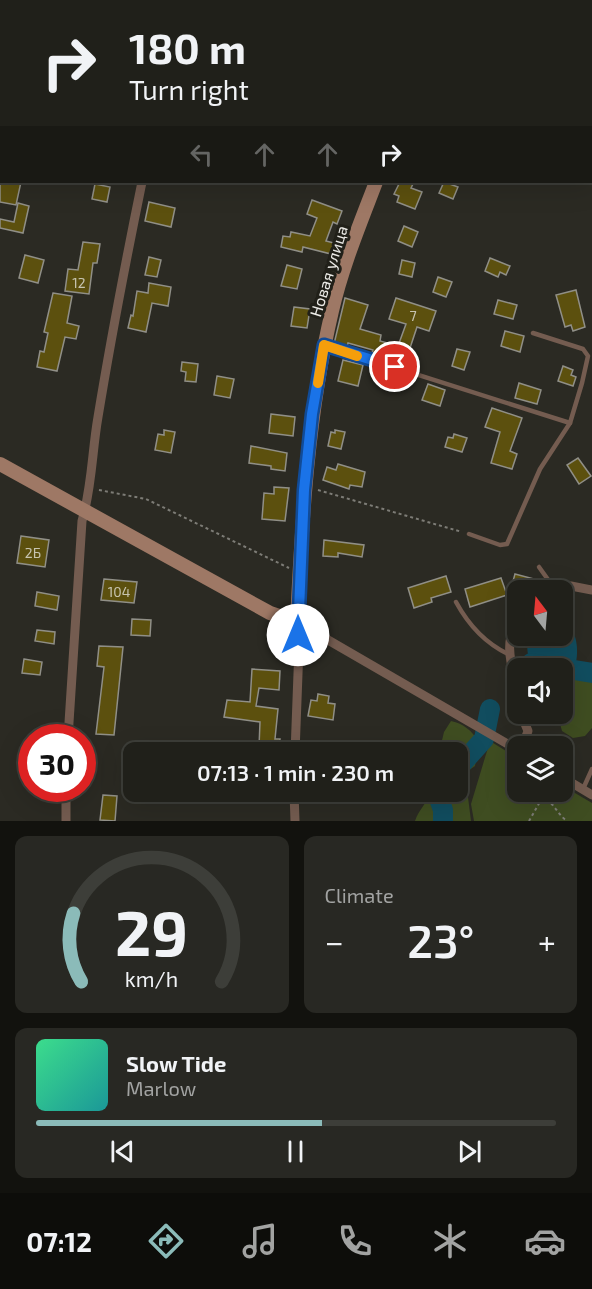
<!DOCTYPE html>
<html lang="en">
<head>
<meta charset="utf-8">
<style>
	body { margin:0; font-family:"Exo 2",sans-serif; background:#282823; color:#f1f3f6; height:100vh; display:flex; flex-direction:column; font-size:22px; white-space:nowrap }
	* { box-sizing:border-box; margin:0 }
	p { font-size:20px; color:#a2a3a2 }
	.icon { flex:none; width:33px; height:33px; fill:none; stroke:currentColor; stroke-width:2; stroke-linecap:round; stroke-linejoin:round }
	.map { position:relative; height:821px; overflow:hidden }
	.details { display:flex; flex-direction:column; gap:15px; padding:15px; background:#12120e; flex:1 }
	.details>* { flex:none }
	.top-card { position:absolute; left:0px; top:0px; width:592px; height:183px; box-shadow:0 6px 24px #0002,0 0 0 2px #3d3e39; background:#20201a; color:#f1f3f6; overflow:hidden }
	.needle { width:39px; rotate:344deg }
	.buttons { position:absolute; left:507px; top:580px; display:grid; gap:12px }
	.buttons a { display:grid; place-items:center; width:66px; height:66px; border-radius:12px; background:#20201a; box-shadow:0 6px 24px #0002,0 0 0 2px #3d3e39; font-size:30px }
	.speed { position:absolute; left:18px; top:724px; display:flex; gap:12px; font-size:30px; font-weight:700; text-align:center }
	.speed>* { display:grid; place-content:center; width:78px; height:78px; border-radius:50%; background:#20201a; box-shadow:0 6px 24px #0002,0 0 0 2px #3d3e39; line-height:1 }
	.speed .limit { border:9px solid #d22; background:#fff; color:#111 }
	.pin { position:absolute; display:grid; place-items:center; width:51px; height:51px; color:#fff; margin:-26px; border:3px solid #fff; border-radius:50%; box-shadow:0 2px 6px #0007 }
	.me { position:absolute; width:66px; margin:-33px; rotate:0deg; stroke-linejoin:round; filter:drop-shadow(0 0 4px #0008) }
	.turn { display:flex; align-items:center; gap:21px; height:126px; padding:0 30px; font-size:27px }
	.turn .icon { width:78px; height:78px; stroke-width:2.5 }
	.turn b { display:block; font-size:42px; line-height:51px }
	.lanes { display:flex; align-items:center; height:57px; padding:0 30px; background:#0003; justify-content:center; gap:30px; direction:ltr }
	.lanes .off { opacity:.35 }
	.big { font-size:45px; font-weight:600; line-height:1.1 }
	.details .tile { flex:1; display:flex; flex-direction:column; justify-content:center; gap:9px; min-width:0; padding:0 21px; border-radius:12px; background:#282823 }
	.details .dial { align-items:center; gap:0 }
	.dial svg { height:156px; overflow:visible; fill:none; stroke:#3d3e39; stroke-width:7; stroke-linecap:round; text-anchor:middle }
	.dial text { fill:#f1f3f6; stroke:none }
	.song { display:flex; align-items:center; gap:18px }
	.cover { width:72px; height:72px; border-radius:9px; background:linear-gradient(135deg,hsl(150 70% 55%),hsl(180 70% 35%)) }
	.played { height:6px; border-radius:3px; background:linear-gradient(90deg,#8bbbb9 55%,#3d3e39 55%) }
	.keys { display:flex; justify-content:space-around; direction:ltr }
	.heat { display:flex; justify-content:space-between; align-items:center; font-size:33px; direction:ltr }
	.details .tiles { flex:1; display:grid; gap:15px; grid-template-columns:1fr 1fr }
	.tile:last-child { grid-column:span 2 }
	.trip { position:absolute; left:123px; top:742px; width:345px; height:60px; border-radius:12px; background:#20201a; box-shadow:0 6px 24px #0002,0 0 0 2px #3d3e39; font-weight:600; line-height:60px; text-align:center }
	.menu { display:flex; height:96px; justify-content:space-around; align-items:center; background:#0d0d0a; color:#a2a3a2 }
	.menu .icon { width:42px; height:42px }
	.menu .active { color:#8bbbb9 }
	.menu b { font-size:27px; color:#f1f3f6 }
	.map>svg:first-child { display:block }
</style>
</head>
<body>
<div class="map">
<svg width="592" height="821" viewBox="0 0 592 821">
	<rect width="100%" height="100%" fill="#2b2a23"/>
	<g fill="#3f4d21">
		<path d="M592 668V728L585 736 573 738 562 731 559 720 568 711 563 704V682L584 676Z"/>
		<path d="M451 721C464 724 471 730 479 742L475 766 465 773 471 821H415C419 809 427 804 430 792H458V753H439L444 732Z"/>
		<path d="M490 741 517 758 518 792H562L563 786 592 803V821H474L471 804Z"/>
	</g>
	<path fill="#114d5f" d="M563 618C578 630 580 653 574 670L563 677 562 669H536C527 659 525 648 530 636H562Z"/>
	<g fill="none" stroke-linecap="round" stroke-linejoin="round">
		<g stroke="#114d5f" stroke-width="20">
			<path d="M531 663 592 673"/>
			<path d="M458 768 484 739 490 709"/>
			<path d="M440 792 438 796 443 810V821"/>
		</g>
	</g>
	<g fill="#5c500e" stroke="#908f87" stroke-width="1.5">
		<path d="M0 182H21L16 205 0 202Z"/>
		<path d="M400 182H414L411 188 422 192 415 209 397 202 399 196 394 194Z"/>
		<path d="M444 182 458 187 453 199 439 193Z"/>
		<path d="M95 184 110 187 107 202 92 199Z"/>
		<path d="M312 200 342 211 337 224 333 222 326 241 334 243 331 254 303 247 302 252 281 247 283 236 290 237 291 232 310 236 317 218 307 214Z"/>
		<path d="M149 202 175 208 171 227 145 221Z"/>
		<path d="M18 203 29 206 23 233 0 228V219L14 222Z"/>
		<path d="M404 226 418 232 412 247 398 241Z"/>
		<path d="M83 242 100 244 97 263H93L89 294 65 291 68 269 78 270Z"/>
		<path d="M25 255 44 260 38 283 19 278Z"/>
		<path d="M149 257 161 260 157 277 145 275Z"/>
		<path d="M490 258 510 266 506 275 500 272 498 277 485 271Z"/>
		<path d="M402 260 415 263 412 277 399 274Z"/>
		<path d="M287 265 302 269 297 289 281 286Z"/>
		<path d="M438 277 452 282 446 297 433 292Z"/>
		<path d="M149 283 171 287 168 306 152 303 146 332 128 328 131 315 133 316 137 291 148 293Z"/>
		<path d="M576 290 585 327 573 331 571 325 565 327 556 295Z"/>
		<path d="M53 293 72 296 67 323 79 326 76 339 65 337 57 371 37 367 40 351 44 352 48 333 44 332Z"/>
		<path d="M345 298 368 305 360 329 381 335 380 341 398 346 406 324 389 319 396 298 436 311 429 331 417 327 406 360 384 352 383 356 372 353 373 350 348 343 347 347 334 344Z"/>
		<path d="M498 300 517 305 513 319 494 314Z"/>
		<path d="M294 307 310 309 307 328 291 326Z"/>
		<path d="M505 331 524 336 520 352 501 346Z"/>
		<path d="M457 349 470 352 464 370 452 366Z"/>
		<path d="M343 360 363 365 358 386 338 381Z"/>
		<path d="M182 362 198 364 196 382 185 381 186 372 181 371Z"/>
		<path d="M563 366 573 370 571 375 576 377 573 386 558 381Z"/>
		<path d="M217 376 234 379 230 398 214 395Z"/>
		<path d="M519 383 541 390 537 404 515 398Z"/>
		<path d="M428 384 445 390 440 406 422 400Z"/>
		<path d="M492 408 522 418 510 451 517 454 512 469 491 463 500 432 485 427Z"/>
		<path d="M271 414 295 417 293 436 269 433Z"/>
		<path d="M164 430 175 432 171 453 155 450 158 434 164 435Z"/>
		<path d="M335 430 345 432 341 449 328 446 331 432 335 433Z"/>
		<path d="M454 434 467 438 462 452 445 447 448 437 453 438Z"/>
		<path d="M251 446 287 453 285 471 271 469V466L249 463Z"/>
		<path d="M578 458 591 476 579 484 567 465Z"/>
		<path d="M338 464 365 472 362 487 350 485 349 489 323 480 327 467 336 470Z"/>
		<path d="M274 487 289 488 285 521 262 519 264 493 274 494Z"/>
		<path d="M21 536 49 540 45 567 17 563Z"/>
		<path d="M324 540 364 545 362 557 338 553V557L323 556Z"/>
		<path d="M515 574 534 579 530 591 512 585Z"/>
		<path d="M446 576 451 592 431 598 432 602 414 608 408 588Z"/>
		<path d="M501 578 507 595 470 607 465 589Z"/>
		<path d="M104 579 137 582 134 603 101 600Z"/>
		<path d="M37 592 59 596 57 610 35 606Z"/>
		<path d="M132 619 151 620 150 636 131 635Z"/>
		<path d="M37 630 55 632 54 644 35 641Z"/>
		<path d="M99 646 123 647 114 735 96 734 104 667 97 666Z"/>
		<path d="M24 659 42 662 40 675 22 673Z"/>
		<path d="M252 669 280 671 279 690 259 688 256 706 278 709 275 739H280L279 749 259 747 260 722 224 717 227 700 250 702Z"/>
		<path d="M318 694 329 696 328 703 335 704 333 720 308 716 311 700 317 701Z"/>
		<path d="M103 795 117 796 115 821 100 820Z"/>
	</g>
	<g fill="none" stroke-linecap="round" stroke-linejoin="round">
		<g stroke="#7d7c76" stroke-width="2" stroke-dasharray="3 3" stroke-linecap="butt">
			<path d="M439 2 440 0"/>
			<path d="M99 490 146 499 289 568"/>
			<path d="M318 490 462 532"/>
			<path d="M545 799 547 792"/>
			<path d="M529 821 541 800 545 799C554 803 558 815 567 821"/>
		</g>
		<g stroke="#745c50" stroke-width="4.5">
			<path d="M50 2V0"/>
			<path d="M176 2V0"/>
			<path d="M327 346 570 423"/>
			<path d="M469 534 500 545 507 544 540 469 570 423 582 383 588 356 583 349 533 333"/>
			<path d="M539 567 554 588"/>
			<path d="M456 602C468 624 485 643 508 654"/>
			<path d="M583 789 592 769"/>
		</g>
		<g stroke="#745c50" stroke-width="9">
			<path d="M587 0 588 2"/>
			<path d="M591 9 592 12"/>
			<path d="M591 83 592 84"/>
			<path d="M0 104 2 105"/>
			<path d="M549 591 571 586 592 590"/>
			<path d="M518 619C502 644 513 668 518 695"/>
			<path d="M297 622 518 750"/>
			<path d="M521 714 528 731 522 747"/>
			<path d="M68 738 82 521C92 487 92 451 98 417 111 338 126 260 142 182"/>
			<path d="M295 753 299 647 297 622"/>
			<path d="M562 777 592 795"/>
			<path d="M294 792 295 821"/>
			<path d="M66 821V789"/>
		</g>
		<g stroke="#9e7865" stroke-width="14">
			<path d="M465 2 466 0"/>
			<path d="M0 464 270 613 297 622C302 518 308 413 332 311 342 267 360 224 376 182"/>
		</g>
	</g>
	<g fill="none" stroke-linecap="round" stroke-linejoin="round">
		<defs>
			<path id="route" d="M298 635 304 490 312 414 324 345 395 367"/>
		</defs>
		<use href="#route" stroke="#114b97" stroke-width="15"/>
		<use href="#route" stroke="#1a73e8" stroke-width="10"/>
		<path stroke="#f59e0b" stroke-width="10" d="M318 383 324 345 357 356"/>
	</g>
	<g text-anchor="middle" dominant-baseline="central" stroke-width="6" stroke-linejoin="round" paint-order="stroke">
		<g font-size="14" fill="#c7c4b0">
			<text x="79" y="282">12</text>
			<text x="413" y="315">7</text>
			<text x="33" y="552">2Б</text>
			<text x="119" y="591">104</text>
		</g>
		<g font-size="16" fill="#ebeae6" stroke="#212019">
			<text transform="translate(328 271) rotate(-73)">Новая улица</text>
		</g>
	</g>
</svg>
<div class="buttons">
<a><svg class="needle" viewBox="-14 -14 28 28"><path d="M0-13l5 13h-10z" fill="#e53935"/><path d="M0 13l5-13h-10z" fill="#a2a3a2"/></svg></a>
<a><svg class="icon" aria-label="sound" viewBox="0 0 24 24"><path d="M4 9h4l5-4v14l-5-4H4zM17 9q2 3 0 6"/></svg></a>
<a><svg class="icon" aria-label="layers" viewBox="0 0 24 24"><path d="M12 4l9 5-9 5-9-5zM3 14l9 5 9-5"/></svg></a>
</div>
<div class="speed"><div class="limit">30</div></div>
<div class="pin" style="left:395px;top:367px;background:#d93025"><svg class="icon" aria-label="arrive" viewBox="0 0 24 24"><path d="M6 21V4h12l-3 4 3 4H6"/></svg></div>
<svg class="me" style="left:298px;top:635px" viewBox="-20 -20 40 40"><circle r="19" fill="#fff"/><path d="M0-13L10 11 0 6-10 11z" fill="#1a73e8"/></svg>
<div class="trip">07:13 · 1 min · 230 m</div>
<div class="top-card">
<div class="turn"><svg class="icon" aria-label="right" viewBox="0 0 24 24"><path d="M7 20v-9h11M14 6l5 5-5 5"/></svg><div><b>180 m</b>Turn right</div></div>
<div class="lanes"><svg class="icon off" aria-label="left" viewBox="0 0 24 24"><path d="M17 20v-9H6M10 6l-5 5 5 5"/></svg><svg class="icon off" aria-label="ahead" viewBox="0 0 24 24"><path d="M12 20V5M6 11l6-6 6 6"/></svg><svg class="icon off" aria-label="ahead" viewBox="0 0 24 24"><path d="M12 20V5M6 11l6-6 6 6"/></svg><svg class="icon" aria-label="right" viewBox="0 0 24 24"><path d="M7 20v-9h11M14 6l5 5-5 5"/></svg></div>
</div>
</div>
<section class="details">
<div class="tiles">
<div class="tile dial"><svg viewBox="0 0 100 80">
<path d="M14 69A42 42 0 1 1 86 69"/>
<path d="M14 69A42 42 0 0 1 10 34" stroke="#8bbbb9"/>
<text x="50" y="56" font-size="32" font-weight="700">29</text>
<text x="50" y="72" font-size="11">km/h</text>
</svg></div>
<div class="tile"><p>Climate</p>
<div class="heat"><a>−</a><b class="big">23°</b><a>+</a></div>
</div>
<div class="tile">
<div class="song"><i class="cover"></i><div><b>Slow Tide</b><p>Marlow</p></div></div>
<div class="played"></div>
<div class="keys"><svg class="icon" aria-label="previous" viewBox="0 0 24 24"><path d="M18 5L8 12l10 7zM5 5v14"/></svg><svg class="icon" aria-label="pause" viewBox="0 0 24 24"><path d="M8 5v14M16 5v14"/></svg><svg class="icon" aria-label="next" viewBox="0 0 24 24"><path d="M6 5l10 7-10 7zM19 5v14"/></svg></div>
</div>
</div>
</section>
<nav class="menu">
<b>07:12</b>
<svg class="icon active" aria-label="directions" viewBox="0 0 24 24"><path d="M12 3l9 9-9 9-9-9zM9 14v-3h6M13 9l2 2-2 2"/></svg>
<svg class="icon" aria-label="music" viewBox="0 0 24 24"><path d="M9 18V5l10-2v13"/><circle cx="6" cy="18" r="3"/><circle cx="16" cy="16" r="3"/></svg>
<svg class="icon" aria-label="phone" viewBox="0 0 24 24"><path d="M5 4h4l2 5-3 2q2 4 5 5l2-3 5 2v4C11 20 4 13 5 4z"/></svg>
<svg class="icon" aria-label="climate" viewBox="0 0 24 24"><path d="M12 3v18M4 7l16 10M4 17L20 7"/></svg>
<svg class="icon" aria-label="car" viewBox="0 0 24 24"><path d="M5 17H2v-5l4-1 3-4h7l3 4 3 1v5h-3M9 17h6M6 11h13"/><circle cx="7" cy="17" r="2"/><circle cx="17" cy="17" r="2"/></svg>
</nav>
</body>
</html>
